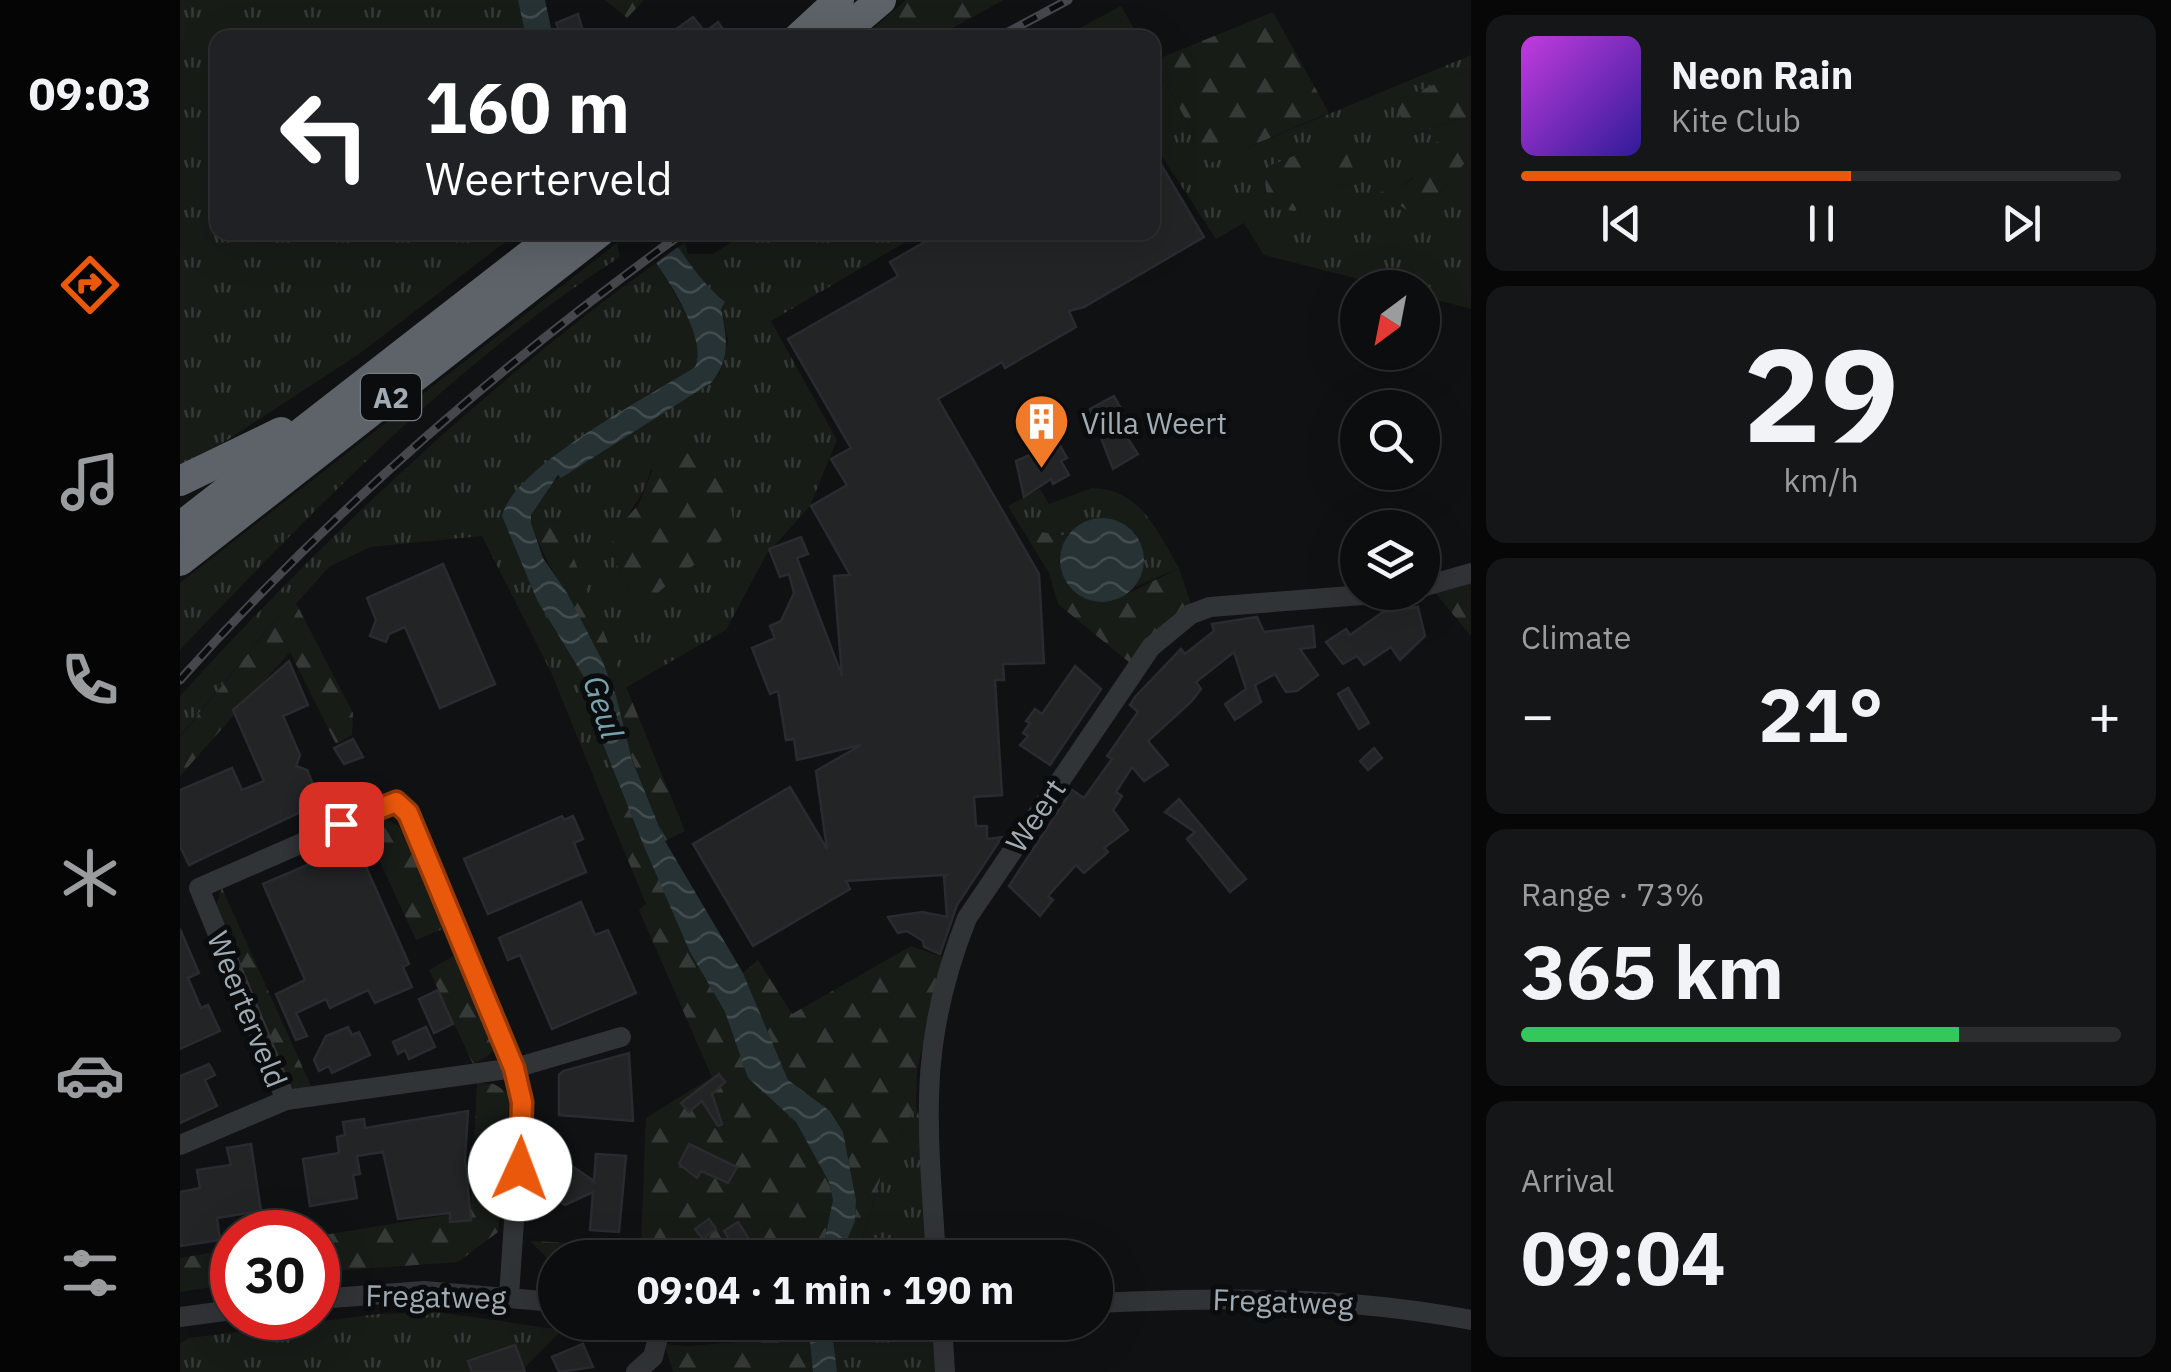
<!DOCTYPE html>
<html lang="en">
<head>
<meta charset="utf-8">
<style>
	body { margin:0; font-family:"IBM Plex Sans",sans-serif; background:#151617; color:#f1f3f6; height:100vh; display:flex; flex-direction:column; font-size:38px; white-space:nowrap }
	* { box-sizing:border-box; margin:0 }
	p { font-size:32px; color:#9a9c9e }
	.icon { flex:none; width:55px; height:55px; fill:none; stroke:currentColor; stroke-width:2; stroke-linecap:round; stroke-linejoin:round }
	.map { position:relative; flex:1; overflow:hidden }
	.panel { display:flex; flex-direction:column; gap:15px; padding:15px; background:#070708; width:700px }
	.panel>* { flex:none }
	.banner { position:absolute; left:30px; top:30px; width:950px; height:210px; border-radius:20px; box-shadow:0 10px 40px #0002,0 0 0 2px #2c2d2e; background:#202124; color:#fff; overflow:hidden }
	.needle { width:65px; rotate:212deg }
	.fabs { position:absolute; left:1160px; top:270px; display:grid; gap:20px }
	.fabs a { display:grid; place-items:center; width:100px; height:100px; border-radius:50%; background:#0c0d0e; box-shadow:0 10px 40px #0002,0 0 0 2px #2c2d2e; font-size:50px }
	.speed { position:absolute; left:30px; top:1210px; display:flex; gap:20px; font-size:50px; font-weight:700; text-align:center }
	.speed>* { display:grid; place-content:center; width:130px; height:130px; border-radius:50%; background:#0c0d0e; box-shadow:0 10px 40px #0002,0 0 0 2px #2c2d2e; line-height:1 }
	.speed .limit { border:15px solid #d22; background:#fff; color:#111 }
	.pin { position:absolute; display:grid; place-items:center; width:85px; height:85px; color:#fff; margin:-42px; border-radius:20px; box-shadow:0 5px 15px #0006 }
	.me { position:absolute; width:110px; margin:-55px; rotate:2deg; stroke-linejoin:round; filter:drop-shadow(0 0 8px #0008) }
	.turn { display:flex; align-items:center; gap:35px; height:210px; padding:0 50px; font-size:45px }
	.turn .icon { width:130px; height:130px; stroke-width:2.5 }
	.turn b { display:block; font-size:70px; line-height:85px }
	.big { font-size:75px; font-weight:700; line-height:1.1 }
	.panel .card { flex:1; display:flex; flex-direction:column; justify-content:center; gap:15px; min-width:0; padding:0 35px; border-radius:20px; background:#151617 }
	.panel .dial { align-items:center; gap:0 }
	.dial b { font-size:130px; line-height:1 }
	.song { display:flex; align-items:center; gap:30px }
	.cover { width:120px; height:120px; border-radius:15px; background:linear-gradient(135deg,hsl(290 70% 55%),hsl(250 70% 35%)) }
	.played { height:10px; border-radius:5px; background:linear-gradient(90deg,#ea580c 55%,#2c2d2e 55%) }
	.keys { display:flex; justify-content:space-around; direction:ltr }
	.heat { display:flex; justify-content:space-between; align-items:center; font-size:55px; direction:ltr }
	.charge { height:15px; border-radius:8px; background:linear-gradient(90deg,#34c759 73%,#2c2d2e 0) }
	.trip { position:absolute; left:358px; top:1240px; width:575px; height:100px; border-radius:50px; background:#0c0d0e; box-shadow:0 10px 40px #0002,0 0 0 2px #2c2d2e; font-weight:700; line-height:100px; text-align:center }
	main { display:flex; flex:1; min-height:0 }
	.tab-bar { display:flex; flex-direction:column; width:180px; justify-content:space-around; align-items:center; background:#050506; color:#9a9c9e }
	.tab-bar .icon { width:70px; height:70px }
	.tab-bar .active { color:#ea580c }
	.tab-bar b { font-size:45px; color:#f1f3f6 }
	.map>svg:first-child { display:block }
</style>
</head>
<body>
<main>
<nav class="tab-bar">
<b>09:03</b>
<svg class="icon active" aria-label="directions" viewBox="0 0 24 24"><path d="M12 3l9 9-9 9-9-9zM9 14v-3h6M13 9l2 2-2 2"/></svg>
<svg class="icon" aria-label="music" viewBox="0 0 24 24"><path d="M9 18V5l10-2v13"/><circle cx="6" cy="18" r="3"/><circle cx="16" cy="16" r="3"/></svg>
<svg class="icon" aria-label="phone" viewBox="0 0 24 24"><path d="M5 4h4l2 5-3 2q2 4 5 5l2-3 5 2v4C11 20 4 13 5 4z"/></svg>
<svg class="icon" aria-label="climate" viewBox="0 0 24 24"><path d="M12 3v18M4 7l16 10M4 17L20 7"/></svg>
<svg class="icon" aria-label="car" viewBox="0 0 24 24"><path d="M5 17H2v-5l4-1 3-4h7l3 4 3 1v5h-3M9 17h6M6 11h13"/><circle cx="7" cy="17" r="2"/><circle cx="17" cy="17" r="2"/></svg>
<svg class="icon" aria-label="filters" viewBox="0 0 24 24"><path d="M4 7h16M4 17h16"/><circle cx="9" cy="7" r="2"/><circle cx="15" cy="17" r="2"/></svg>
</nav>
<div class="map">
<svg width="1291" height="1372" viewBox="0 0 1291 1372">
	<defs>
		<pattern id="grass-tufts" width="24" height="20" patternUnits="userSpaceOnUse" patternTransform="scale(2.5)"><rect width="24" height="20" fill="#171c17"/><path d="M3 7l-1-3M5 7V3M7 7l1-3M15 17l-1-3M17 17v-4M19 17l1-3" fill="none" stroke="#363a36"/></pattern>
		<pattern id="forest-firs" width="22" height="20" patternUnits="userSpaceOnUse" patternTransform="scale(2.5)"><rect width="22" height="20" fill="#171c17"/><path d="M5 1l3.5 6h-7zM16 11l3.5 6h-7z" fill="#363a36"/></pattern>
		<pattern id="water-waves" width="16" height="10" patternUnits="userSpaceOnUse" patternTransform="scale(2.5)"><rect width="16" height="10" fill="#273235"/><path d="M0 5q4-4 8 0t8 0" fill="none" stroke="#434d50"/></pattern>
	</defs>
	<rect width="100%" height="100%" fill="#101112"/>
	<g fill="url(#grass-tufts)" fill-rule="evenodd">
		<path d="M0 0H338L346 37 38 38V232L337 233 179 354 0 471Z"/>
		<path d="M941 6 959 37H883Z"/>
		<path d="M1291 55V69L1215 101 1229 136 1291 116V131L1234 168 1233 177 1219 189 1202 192 1240 219 1291 155V309L1243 296 1242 288 1210 287 1084 255 1064 223 1036 239 973 143 972 60 1030 163ZM1162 143 1171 184 1157 186 1139 172 1115 211 1092 202Z"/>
		<path d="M566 233H741L591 321 657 440 630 506 586 555 546 630 445 688 378 520 351 523C349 465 502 416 539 374L548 340 541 309 545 302C528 296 504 264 498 247L505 243 508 254H533ZM471 469 547 534 483 588 452 596 430 550C439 520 464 501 471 469Z"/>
		<path d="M437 243 440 257C274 363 135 508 0 650V583Z"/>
		<path d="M477 262 511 323 519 357 514 368 373 457 322 516 357 600 410 687 423 744 442 789 423 800 371 672 302 536 190 547 149 567 114 606H107L0 736V696C146 536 301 389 477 262Z"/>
		<path d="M912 488C961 489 977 531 999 568L955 587 959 580 955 533C933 513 907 514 887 536L842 529 828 506 860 489 869 504Z"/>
		<path d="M736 1106 742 1126 748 1257 676 1258 704 1167Z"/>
		<path d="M257 1312 382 1330 340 1372H0V1343L9 1338 198 1314Z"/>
		<path d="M652 1335 754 1340 757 1372H657Z"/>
	</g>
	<g fill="url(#forest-firs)">
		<path d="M425 0H464L447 18Z"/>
		<path d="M726 0H824L756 37H683Z"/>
		<path d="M1093 12 1149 113 1030 163 973 61Z"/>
		<path d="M1291 69V116L1228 136 1215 101Z"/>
		<path d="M1291 131V155L1240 219 1200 192 1219 189 1233 178 1232 150Z"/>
		<path d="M1152 141 1162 143 1176 175 1171 184 1157 186 1138 173 1128 197 1115 211C1089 208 1078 189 1091 165Z"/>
		<path d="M493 449C529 456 552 489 553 525 535 554 501 573 475 595L452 596 430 550 436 530 459 504 478 456Z"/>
		<path d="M378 520 505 831 485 841C475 812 460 784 451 755 441 723 436 691 421 660 400 613 368 572 351 523Z"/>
		<path d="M842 529 887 536 884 542 933 601 999 568 1011 604 950 663 878 604 869 573Z"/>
		<path d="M1291 582V636L1252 589H1271Z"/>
		<path d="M117 605 173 713 172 735 156 744 110 652 0 776V737L107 606Z"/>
		<path d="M442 789 510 952 545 1012 568 1078 616 1122 649 1182 653 1200 641 1257 375 1258V1266L350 1241 461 1246 466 1118 532 1077 459 910 466 904 423 800Z"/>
		<path d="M205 820 219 826 265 928 236 940 185 829Z"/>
		<path d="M42 888 131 1086 113 1090 107 1081 35 909Z"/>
		<path d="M731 946 762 957 737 1071 736 1106 704 1167 676 1257H660L675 1221 676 1200 663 1132 650 1111 608 1080 563 973 578 960 612 1014Z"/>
		<path d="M277 954 318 1044 308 1056 293 1064 249 970Z"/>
		<path d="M297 1083 314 1084 330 1094 318 1232 278 1262 138 1272V1236L291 1211Z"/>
		<path d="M52 1249V1284L0 1292V1258Z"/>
		<path d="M629 1336 633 1372H493L484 1344 509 1346Z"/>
	</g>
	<g fill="url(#water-waves)">
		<path d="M338 0H365L373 37H346Z"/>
		<path d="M455 233H488C506 258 522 284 545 302L541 309C547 337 551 359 531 383L381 478 378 475 351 515V523L363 558 387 593 422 660 436 696 452 760 485 841 563 973 608 1080 650 1111 663 1132 676 1200 675 1221 660 1257H641L653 1200 649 1182 616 1122 568 1078 545 1012 510 952 463 844 423 744 410 687 357 600 322 516C335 465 467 398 515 367 530 335 475 260 455 233Z"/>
		<circle cx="922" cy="560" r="42"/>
		<path d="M628 1323H651L657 1372H633Z"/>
	</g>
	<path fill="#101112" d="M494 232 502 244 473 265 458 244 474 233Z"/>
	<g fill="#232426" stroke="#2a2b2e" stroke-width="2.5">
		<path d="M398 14 404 35 381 36 376 23Z"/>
		<path d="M513 17 525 32 538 22 549 38H484Z"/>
		<path d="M972 149 1024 237 904 307 889 311 896 327 825 368 822 362 758 399 859 574 864 663 823 664 824 680H815L822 795 794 797 796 826H807V839L822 837 777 905 760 954 744 947 743 941 727 931 718 933 708 917 742 912 767 917 764 877 767 875H763L666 881 670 889 573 946 513 844 610 787 647 849 636 771 681 745 617 760 614 739 606 740 598 691 590 694 572 648 595 638 590 626 601 621 614 593 609 574 600 577 589 549 621 537 628 554 617 558 662 676 654 576 670 575 631 506 667 485 651 459 671 448 608 339 718 276 710 262 762 232H972Z"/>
		<path d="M934 396 954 432 946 436 958 454 933 469 910 409Z"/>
		<path d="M878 442 887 458 881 461 889 475 873 484 871 479 844 497 836 461Z"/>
		<path d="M263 564 315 684 260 708 225 627 209 634 206 642 190 636 196 620 187 598Z"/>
		<path d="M1238 607 1245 636 1220 660 1211 647 1184 665 1177 656 1163 664 1146 642 1166 629 1170 635 1203 612Z"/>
		<path d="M1077 617 1084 632 1133 626 1135 647 1120 649 1138 675 1117 691 1106 692 1095 674 1075 685 1081 702 1055 720 1045 704 1066 689 1054 652 1016 682 1021 689 1011 702 968 741 988 765 964 781 952 767 936 792 942 796 933 810 948 830 924 848 928 852 904 873 896 865 868 896 873 900 860 916 829 886 892 790 904 798 932 759 927 756 958 712 950 705 955 697 1001 649 1005 654 1034 631 1032 624Z"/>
		<path d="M109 661 128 705 103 716 120 755 116 766 127 770 137 794 133 806 9 865 0 846V790L52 768 62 790 84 781 53 710Z"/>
		<path d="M895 666 921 689 870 765 840 745 848 736 843 733 850 723 846 721 855 709 862 714Z"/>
		<path d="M1168 688 1189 723 1179 729 1158 694Z"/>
		<path d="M173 739 183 757 164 764 154 748Z"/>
		<path d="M1194 748 1202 758 1188 770 1180 761Z"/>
		<path d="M999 799 1066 879 1050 892 1007 839 1015 832 985 812Z"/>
		<path d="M382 816 384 820 393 816 403 839 394 843 406 872 308 914 284 859Z"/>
		<path d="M176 844 229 964 223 967 232 987 195 1003 188 990 150 1008 146 999 116 1013 127 1036 116 1040 96 994 125 980 83 884Z"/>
		<path d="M401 902 415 935 428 930 456 993 372 1029 340 955 328 960 319 938Z"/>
		<path d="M0 929 19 973 8 978 21 1008 28 1005 40 1031 0 1049Z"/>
		<path d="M258 990 273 1024 254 1033 239 999Z"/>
		<path d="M168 1027 172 1035 179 1032 190 1055 152 1073 149 1066 139 1071 134 1060 146 1036Z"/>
		<path d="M246 1027 255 1047 229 1059 225 1050 218 1054 213 1042Z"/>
		<path d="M449 1053 453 1121 379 1115V1075L383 1071Z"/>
		<path d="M29 1064 35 1075 25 1080 37 1106 0 1123V1076Z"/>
		<path d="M539 1074 545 1082 532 1094 542 1124 538 1126 522 1101 509 1112 501 1103Z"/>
		<path d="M288 1111 285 1159 291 1220 270 1222V1213L218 1219 203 1152 177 1156 180 1174 173 1175 177 1198 130 1206 123 1159 159 1153 157 1137 165 1135 163 1122 184 1119 185 1128Z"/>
		<path d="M71 1144 81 1211 37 1218 40 1240 0 1246V1192L20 1188 17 1170 51 1165 47 1148Z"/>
		<path d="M509 1144 557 1167 548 1183 521 1171 517 1178 499 1164Z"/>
		<path d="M416 1154 446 1156 439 1232 410 1230 413 1192 385 1205 368 1193 370 1173 389 1164 414 1181Z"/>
		<path d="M529 1219 536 1229 523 1239 515 1229Z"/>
		<path d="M558 1222 581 1258H561L544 1231Z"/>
		<path d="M403 1344 413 1367 379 1372 372 1357Z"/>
		<path d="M335 1345 345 1372H292L288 1361Z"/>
	</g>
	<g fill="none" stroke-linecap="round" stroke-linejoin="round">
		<g stroke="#313437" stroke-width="20">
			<path d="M1242 587 1291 573"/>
			<path d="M106 1100 19 888 216 802 228 813 335 1068 342 1102 329 1296"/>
			<path d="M0 1145 106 1100 335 1068 441 1037"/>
			<path d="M756 1258C748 1126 736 1046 787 918L971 647 1011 614 1030 607 1221 592"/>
			<path d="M138 1299 244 1291 375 1302"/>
			<path d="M915 1303C1041 1297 1166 1296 1291 1320"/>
			<path d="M0 1317 52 1310"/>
			<path d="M762 1322 765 1372"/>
			<path d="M456 1372 473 1357 482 1322"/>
		</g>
		<g stroke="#5d6368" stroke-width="30">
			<path d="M618 38 659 0"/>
			<path d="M656 38 701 0"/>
			<path d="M0 481 101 432"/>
			<path d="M0 527 379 232"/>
			<path d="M0 561 420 232"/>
		</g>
		<defs>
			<g id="rail">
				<path d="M817 38 888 0"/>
				<path d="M0 680C150 512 321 364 504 232"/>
			</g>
		</defs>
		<use href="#rail" stroke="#44484c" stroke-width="9"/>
		<use href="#rail" stroke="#0b0c0d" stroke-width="5" stroke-dasharray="15" stroke-linecap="butt"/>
	</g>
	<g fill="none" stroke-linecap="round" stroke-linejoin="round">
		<defs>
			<path id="route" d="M161 824 216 802 228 813 334 1068 342 1102 340 1169"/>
		</defs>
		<use href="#route" stroke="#983908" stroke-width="25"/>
		<use href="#route" stroke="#ea580c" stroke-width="18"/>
	</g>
	<defs>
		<symbol id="building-pin" viewBox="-11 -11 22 30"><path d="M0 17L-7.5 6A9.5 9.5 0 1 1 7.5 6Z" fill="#f17a29" stroke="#0b0c0d"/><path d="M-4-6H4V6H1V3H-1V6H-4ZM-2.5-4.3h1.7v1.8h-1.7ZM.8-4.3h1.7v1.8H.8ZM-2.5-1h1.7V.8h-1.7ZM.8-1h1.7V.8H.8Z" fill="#fff"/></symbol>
	</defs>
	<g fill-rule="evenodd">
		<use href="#building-pin" x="830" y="390" width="63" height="86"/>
	</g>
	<g text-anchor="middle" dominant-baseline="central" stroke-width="10" stroke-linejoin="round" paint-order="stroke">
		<rect fill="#0b0c0d" stroke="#747b81" stroke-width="2.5" x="181" y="374" width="60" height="46" rx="8"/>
		<g font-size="28" font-weight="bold" fill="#a1abb3">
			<text x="211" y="397">A2</text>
		</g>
		<g font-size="30" fill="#a1abb3" stroke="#0b0c0d" text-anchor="start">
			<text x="901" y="422">Villa Weert</text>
		</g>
		<g font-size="30" fill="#a1abb3" stroke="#0b0c0d">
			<text transform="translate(855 815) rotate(-56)">Weert</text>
			<text transform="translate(68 1009) rotate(68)">Weerterveld</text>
			<text transform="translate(256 1296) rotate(1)">Fregatweg</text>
			<text transform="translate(1103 1301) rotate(2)">Fregatweg</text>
		</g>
		<g font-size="32" font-style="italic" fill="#78a3ae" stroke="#0b0c0d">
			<text transform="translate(424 707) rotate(72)">Geul</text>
		</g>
	</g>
</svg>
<div class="fabs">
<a><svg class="needle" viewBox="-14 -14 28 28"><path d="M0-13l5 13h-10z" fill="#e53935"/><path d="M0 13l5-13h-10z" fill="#9a9c9e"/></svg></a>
<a><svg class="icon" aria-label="search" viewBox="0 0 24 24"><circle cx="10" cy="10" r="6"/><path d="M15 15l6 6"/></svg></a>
<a><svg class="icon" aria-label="layers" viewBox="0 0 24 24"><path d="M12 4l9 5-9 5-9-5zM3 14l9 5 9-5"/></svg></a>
</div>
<div class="speed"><div class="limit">30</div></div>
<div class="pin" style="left:161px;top:824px;background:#d93025"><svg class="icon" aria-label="arrive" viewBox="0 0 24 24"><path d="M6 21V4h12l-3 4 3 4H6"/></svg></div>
<svg class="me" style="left:340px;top:1169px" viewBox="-20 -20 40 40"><circle r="19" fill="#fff"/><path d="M0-13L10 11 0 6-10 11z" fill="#ea580c"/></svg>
<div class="trip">09:04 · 1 min · 190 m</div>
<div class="banner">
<div class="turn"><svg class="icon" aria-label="left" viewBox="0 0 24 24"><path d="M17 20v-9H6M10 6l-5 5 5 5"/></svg><div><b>160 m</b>Weerterveld</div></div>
</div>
</div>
<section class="panel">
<div class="card">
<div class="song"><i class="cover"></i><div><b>Neon Rain</b><p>Kite Club</p></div></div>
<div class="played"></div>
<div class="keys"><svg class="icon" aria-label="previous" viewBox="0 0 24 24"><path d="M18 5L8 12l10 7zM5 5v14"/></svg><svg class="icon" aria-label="pause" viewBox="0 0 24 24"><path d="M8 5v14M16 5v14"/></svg><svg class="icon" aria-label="next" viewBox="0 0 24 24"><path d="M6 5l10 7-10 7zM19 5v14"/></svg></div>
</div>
<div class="card dial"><b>29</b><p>km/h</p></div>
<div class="card"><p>Climate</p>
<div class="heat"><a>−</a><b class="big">21°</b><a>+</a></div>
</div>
<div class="card"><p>Range · 73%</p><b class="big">365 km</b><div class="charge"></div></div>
<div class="card"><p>Arrival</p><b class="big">09:04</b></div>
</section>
</main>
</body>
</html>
